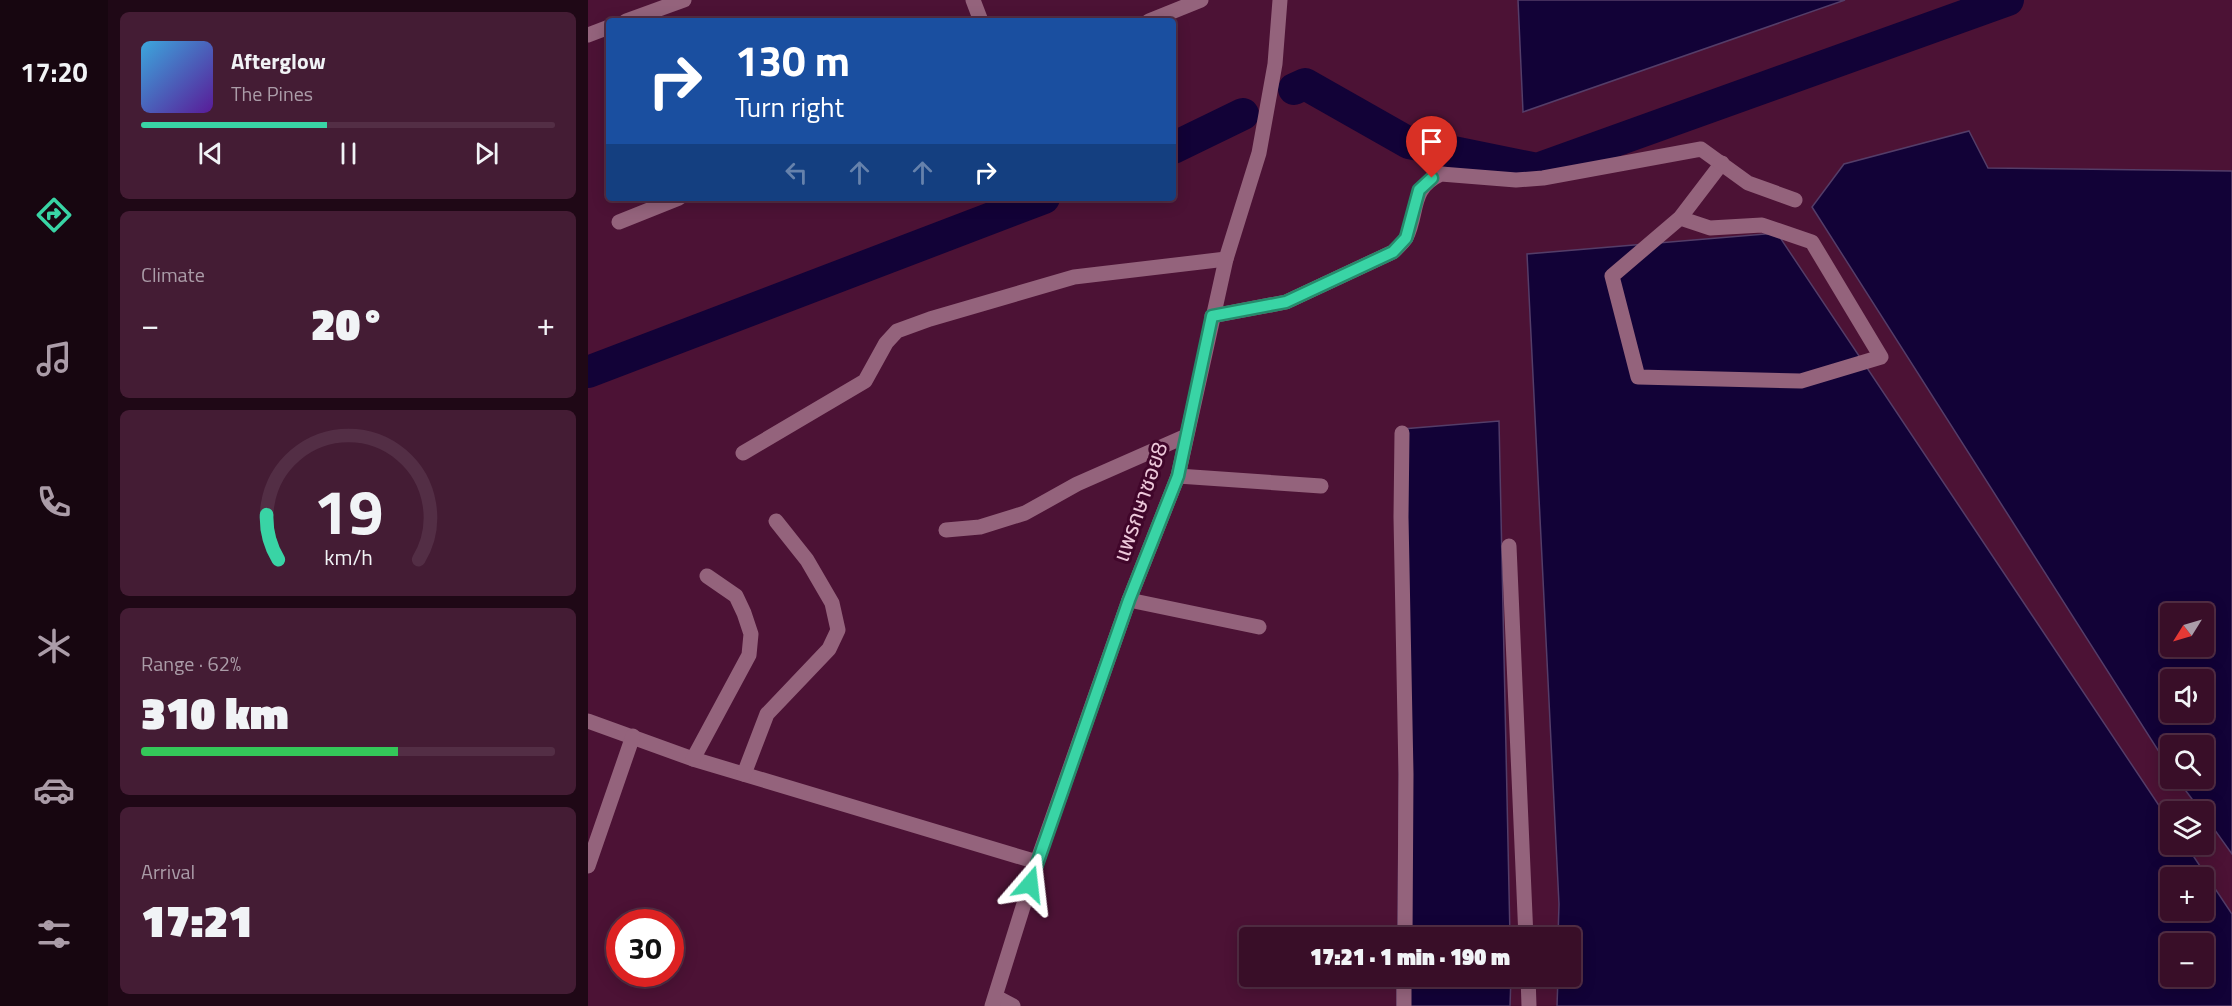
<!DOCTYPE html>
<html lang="en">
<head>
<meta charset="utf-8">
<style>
	body { margin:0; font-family:"Titillium Web","Noto Sans Thai",sans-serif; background:#441c34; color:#f1f3f6; height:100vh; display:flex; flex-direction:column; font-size:22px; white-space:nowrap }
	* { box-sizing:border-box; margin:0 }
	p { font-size:20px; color:#ab9ca8 }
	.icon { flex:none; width:33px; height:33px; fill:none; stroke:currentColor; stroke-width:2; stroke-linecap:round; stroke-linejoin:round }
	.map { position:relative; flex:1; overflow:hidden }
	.drawer { display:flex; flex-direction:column; gap:12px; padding:12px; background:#1f0816; width:480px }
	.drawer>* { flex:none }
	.guide { position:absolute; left:18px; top:18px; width:570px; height:183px; border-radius:6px; box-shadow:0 3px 15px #0003,0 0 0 2px #532e45; background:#1a4fa0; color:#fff; overflow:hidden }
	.needle { width:39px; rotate:233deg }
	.fabs { position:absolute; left:1572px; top:603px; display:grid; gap:12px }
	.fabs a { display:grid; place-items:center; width:54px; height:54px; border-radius:6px; background:#390e28; box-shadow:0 3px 15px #0003,0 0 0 2px #532e45; font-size:30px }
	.speed { position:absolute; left:18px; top:909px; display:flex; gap:12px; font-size:30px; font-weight:700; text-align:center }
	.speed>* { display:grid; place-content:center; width:78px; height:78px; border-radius:50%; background:#390e28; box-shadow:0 3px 15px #0003,0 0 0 2px #532e45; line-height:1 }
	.speed .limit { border:9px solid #d22; background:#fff; color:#111 }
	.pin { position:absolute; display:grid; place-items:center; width:51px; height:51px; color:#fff; margin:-62px -26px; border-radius:50% 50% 50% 0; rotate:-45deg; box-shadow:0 0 6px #0007 }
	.pin .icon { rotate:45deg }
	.me { position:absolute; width:66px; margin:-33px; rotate:17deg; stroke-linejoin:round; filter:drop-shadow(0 0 4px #0008) }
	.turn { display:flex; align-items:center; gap:21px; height:126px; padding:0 30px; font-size:27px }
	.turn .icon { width:78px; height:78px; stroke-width:2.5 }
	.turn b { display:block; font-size:42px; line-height:51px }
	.lanes { display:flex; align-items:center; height:57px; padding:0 30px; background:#0003; justify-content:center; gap:30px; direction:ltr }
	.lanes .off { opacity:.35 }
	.big { font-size:45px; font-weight:800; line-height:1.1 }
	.drawer .card { flex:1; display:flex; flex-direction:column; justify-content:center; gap:9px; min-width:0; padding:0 21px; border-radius:9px; background:#441c34 }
	.drawer .dial { align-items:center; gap:0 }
	.dial svg { height:156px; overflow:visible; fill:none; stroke:#532e45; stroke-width:7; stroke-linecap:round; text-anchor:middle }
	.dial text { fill:#f1f3f6; stroke:none }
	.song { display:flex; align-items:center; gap:18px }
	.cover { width:72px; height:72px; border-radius:9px; background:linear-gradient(135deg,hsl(200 70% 55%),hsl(270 70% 35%)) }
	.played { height:6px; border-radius:3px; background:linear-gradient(90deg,#39d4a5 45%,#532e45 45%) }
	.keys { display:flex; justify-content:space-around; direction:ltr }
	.heat { display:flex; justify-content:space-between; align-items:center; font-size:33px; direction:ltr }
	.charge { height:9px; border-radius:4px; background:linear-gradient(90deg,#34c759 62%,#532e45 0) }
	.trip { position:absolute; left:651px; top:927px; width:342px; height:60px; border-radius:6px; background:#390e28; box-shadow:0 3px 15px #0003,0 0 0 2px #532e45; font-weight:800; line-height:60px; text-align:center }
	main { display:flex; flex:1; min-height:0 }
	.tabs { display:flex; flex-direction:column; width:108px; justify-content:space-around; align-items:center; background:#170610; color:#ab9ca8 }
	.tabs .icon { width:42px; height:42px }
	.tabs .current { color:#39d4a5 }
	.tabs b { font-size:27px; color:#f1f3f6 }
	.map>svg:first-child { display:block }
</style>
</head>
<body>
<main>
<nav class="tabs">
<b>17:20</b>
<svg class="icon current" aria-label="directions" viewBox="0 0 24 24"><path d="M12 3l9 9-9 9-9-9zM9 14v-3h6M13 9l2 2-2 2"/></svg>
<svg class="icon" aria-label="music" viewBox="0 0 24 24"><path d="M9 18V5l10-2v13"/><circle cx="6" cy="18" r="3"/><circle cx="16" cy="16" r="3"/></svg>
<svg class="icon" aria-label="phone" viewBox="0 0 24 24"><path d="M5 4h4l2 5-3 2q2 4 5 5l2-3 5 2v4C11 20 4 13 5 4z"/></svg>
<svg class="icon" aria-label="climate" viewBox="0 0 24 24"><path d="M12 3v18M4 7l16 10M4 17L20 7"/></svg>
<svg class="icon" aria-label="car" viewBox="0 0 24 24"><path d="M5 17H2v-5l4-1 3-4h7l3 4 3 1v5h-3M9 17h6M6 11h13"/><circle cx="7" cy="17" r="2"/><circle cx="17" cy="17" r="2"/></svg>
<svg class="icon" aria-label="filters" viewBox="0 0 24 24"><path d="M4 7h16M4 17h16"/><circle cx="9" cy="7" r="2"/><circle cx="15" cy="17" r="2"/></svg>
</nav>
<section class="drawer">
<div class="card">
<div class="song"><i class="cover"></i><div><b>Afterglow</b><p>The Pines</p></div></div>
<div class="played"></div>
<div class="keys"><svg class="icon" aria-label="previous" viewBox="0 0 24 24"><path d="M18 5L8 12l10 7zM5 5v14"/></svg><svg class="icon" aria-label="pause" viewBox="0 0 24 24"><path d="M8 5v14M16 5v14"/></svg><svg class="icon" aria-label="next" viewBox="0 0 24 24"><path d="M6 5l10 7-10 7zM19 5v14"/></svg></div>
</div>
<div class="card"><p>Climate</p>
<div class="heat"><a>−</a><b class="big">20°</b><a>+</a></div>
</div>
<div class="card dial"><svg viewBox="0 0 100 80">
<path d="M14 69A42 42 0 1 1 86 69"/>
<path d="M14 69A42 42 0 0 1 8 46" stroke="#39d4a5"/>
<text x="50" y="56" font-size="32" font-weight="700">19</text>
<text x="50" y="72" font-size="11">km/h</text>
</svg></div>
<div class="card"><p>Range · 62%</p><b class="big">310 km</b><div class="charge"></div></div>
<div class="card"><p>Arrival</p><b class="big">17:21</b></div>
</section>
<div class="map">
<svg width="1644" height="1006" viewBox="0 0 1644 1006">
	<rect width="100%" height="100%" fill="#4c1235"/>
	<g fill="#120237" stroke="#543d68" stroke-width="1.5" fill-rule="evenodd">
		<path d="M930 0H1257L935 112Z"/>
		<path d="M1381 131 1400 168 1644 171V854L1616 815V812L1613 811 1589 779 1616 778V746H1582V769L1224 207 1256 164ZM1582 614H1616V646H1582ZM1582 680H1616V712H1582Z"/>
		<path d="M1189 233 1582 822V844L1598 845 1644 914V1006H969L970 977 982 976V938L970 937 971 904 939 254ZM1582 878H1616V910H1582ZM1582 944H1616V976H1582Z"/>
		<path d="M911 421 922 937 810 938 814 429Z"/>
		<path d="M809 977H923L922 1006H809Z"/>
	</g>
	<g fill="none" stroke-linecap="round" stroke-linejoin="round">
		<g stroke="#120237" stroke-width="32">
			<path d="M706 89 717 84 821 143 949 169 1420 0"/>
			<path d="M585 148 655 114"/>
			<path d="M0 372 456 198"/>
		</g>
		<g stroke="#94637c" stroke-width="15">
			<path d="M385 0 393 21"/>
			<path d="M38 21 96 0"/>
			<path d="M561 21 613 0"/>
			<path d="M0 35 21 27"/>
			<path d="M1092 218 1122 228 1174 225 1224 242 1293 357 1213 381 1050 377 1024 276 1092 218 1134 163"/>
			<path d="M31 222 91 198"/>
			<path d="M624 316 698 302 805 252C809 248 815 243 818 238 831 212 821 189 853 174L928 180 955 178 1113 149 1160 183 1207 200"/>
			<path d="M814 433 813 517 818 774 817 938"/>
			<path d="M155 453 277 381 298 343 309 331 342 319 486 277 638 259"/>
			<path d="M590 476 733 486"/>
			<path d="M358 530 392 527 437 513 489 484 598 436"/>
			<path d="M921 546 938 938"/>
			<path d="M541 600 671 627"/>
			<path d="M0 721 105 759 449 862"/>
			<path d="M105 759 161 655 163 634 156 613 148 596 119 576"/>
			<path d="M156 774 179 714 241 649 250 630 244 603 219 560 188 521"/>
			<path d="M0 866 45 736"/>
			<path d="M940 976 941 1006"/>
			<path d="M408 997 425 1006"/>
			<path d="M404 1006 449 862 541 600 590 476 638 259 671 153 687 64 692 0"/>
			<path d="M816 1006V976"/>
		</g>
	</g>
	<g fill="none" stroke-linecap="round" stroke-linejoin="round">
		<defs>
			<path id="route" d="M442 884 541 600 590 476 624 316 698 302 805 252 818 238 831 190 844 178"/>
		</defs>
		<use href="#route" stroke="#258a6b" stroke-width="15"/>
		<use href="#route" stroke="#39d4a5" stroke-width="10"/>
	</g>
	<g text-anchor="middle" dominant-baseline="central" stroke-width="6" stroke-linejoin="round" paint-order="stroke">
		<g font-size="22" fill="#edc8da" stroke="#40062a">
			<text transform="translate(552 502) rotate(-71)">แพรกษาซอย8</text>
		</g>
	</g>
</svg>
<div class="fabs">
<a><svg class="needle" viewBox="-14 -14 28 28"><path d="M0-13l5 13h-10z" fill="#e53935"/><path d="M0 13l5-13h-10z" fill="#ab9ca8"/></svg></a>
<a><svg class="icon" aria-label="sound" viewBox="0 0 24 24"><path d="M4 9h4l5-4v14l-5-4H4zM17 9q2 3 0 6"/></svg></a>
<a><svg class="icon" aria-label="search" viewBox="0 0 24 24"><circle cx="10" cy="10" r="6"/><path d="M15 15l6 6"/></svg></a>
<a><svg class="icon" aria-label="layers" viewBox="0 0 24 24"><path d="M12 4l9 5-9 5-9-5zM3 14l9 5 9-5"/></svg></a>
<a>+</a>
<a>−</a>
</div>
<div class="speed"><div class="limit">30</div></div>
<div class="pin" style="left:844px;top:178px;background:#d93025"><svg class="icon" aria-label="arrive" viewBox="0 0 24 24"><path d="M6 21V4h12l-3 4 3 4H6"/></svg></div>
<svg class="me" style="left:442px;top:884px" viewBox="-20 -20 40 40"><path d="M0-17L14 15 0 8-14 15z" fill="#39d4a5" stroke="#fff" stroke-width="4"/></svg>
<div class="trip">17:21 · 1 min · 190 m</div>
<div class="guide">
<div class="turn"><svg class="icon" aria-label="right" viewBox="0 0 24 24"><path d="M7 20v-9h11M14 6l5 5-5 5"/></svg><div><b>130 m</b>Turn right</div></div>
<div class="lanes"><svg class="icon off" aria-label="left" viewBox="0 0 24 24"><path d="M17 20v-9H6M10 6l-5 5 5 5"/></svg><svg class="icon off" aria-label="ahead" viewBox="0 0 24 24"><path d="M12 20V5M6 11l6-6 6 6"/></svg><svg class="icon off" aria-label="ahead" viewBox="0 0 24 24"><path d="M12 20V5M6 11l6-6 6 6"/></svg><svg class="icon" aria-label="right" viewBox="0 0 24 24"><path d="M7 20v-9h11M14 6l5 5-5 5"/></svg></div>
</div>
</div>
</main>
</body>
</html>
